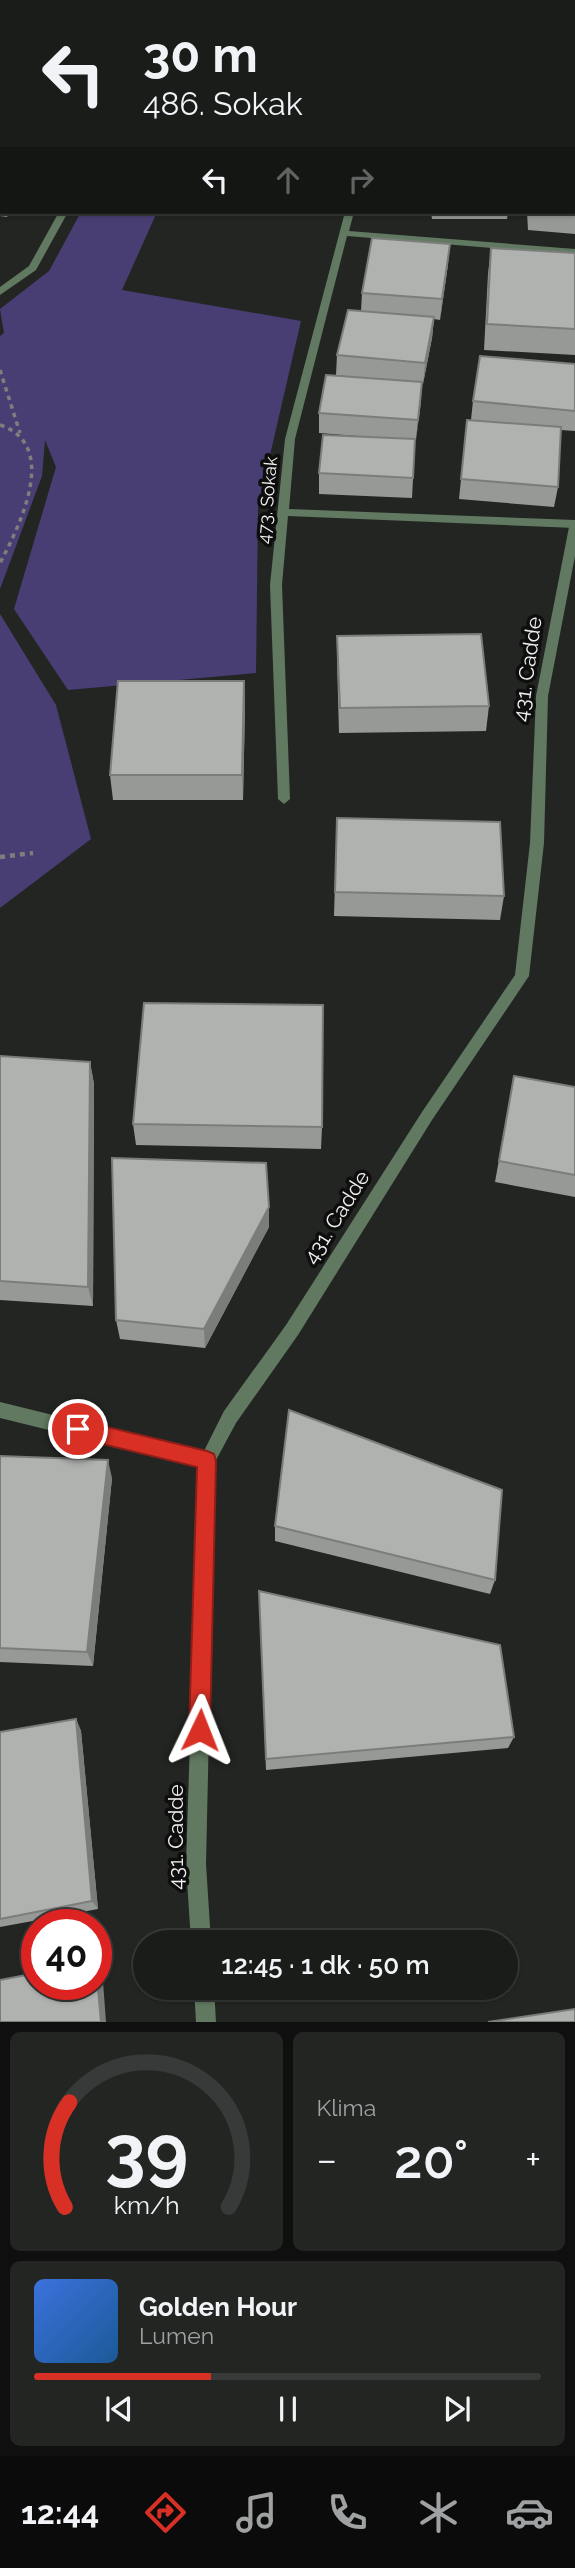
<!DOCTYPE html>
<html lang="tr">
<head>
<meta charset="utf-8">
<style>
	body { margin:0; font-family:Raleway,sans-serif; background:#232523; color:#f1f3f6; height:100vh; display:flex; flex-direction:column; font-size:26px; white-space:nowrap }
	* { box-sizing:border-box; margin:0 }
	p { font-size:23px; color:#9fa1a2 }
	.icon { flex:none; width:38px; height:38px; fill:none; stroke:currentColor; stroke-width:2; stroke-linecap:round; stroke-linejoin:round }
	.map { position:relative; height:2022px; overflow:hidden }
	.sheet { display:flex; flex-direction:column; gap:10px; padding:10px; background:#0e0f0e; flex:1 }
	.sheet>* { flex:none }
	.banner { position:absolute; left:0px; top:0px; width:576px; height:214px; box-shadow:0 2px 5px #0004,0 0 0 2px #383a39; background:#1a1c1a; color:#f1f3f6; overflow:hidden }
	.speed { position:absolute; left:21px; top:1909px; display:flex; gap:14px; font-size:35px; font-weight:700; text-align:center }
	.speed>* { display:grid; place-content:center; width:91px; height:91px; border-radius:50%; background:#1a1c1a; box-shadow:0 2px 5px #0004,0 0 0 2px #383a39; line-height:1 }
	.speed .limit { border:10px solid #d22; background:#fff; color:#111 }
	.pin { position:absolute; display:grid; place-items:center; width:60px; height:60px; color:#fff; margin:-30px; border:4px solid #fff; border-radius:50%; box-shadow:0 2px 7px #0007 }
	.me { position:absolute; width:77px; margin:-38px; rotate:2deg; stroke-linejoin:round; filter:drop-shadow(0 0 5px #0008) }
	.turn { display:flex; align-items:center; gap:24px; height:147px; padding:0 28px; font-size:32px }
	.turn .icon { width:91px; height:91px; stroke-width:2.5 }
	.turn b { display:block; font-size:49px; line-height:60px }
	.lanes { display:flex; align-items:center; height:66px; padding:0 28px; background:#0003; justify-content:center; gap:35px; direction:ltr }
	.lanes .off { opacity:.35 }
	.big { font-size:52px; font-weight:600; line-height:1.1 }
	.sheet .tile { flex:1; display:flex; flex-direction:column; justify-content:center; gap:10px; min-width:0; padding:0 24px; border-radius:10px; background:#232523 }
	.sheet .dial { align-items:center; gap:0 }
	.dial svg { height:182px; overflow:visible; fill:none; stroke:#383a39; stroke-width:7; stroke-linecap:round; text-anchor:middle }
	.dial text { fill:#f1f3f6; stroke:none }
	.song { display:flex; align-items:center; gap:21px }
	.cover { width:84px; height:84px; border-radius:10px; background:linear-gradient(135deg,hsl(220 70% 55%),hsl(210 70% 35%)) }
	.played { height:7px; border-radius:4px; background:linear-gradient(90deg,#d93025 35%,#383a39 35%) }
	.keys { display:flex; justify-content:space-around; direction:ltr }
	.heat { display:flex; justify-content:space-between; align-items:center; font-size:38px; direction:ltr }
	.sheet .tiles { flex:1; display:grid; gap:10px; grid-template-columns:1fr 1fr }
	.tile:last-child { grid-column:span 2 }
	.trip { position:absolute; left:133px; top:1930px; width:385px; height:70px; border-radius:35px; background:#1a1c1a; box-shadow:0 2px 5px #0004,0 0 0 2px #383a39; font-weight:600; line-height:70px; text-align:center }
	.dock { display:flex; height:112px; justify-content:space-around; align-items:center; background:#0a0b0a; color:#9fa1a2 }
	.dock .icon { width:49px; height:49px }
	.dock .active { color:#d93025 }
	.dock b { font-size:32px; color:#f1f3f6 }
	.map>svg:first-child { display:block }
</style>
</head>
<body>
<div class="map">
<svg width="575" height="2022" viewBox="0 0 575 2022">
	<rect width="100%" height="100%" fill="#232523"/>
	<g fill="#493e73">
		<path d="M81 212H157L122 290 301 321 258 507 256 673 68 690 14 609 56 467 45 440 42 476 0 589V336L4 333 0 309 49 271Z"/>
		<path d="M0 614 56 705 91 839 0 908Z"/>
	</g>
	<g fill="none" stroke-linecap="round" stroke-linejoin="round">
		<g stroke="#7e7f7d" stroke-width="3.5" stroke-dasharray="4.5 4.5" stroke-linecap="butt">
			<path d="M0 370 20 433"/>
			<path d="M0 425C60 445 20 525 0 563"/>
		</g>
		<path stroke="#7e7f7d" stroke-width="4.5" stroke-dasharray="5 5" stroke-linecap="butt" d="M0 857 33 853"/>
		<g fill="#617960" fill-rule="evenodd">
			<rect x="36" y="0" width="8" height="2"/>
			<path d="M301 0H309L310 2H302Z"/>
			<path d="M59 212H68L36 270 0 295V287L29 266Z"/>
			<path d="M345 212H354L349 231 575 249V255L347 236 295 439 289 509 575 520V528L288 516 282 585 290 799 284 804 278 799 270 585 285 439Z"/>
			<path d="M0 1402 207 1453 213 1455 215 1461 213 1467 207 1469 0 1418Z"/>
		</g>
		<g fill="#617960" fill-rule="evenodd">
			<path d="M575 523V556L548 696 544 843 529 976 432 1120 298 1335 236 1423 215 1462 206 1864 211 1942H191L186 1864 199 1461 224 1411 286 1325 422 1112 515 975 530 843 536 696 569 527Z"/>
			<path d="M194 1988H214L216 2022H196Z"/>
		</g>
	</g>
	<g fill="#979997">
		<rect x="0" y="24" width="2" height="69"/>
		<path d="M574 44 575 45V234L528 230 527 212H574Z"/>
		<path d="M0 95H2V212H10L7 217 0 216Z"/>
		<path d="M431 212H508L507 219H432Z"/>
		<path d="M491 248 575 253V355L484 350 488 274Z"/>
		<path d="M448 264 440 320 434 319 432 338 423 384 422 383 416 440H415L412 498 319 494V473L383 438 319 433V413L364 378 336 375 337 355 361 311 362 293Z"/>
		<path d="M575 364V431L561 430 558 487 554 507 459 499 467 420H471L473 401Z"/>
		<path d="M337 636 489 706 486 731 339 733 337 661Z"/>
		<path d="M244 681 245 707 243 800H113L110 775Z"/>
		<path d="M337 818 504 896 500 920 334 916Z"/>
		<path d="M0 1056 90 1062 94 1084 93 1306 0 1300Z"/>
		<path d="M514 1076 575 1087V1197L495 1182Z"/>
		<path d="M133 1124 322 1127 321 1149 136 1145Z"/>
		<path d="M269 1227 205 1348 120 1339 116 1320Z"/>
		<path d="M0 1456 112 1478 93 1666 0 1662Z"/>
		<path d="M275 1526 495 1580 490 1594 275 1541Z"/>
		<path d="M259 1591 514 1737 508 1748 266 1770Z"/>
		<path d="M76 1719 81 1731 98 1909 0 1927V1732Z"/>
	</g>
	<g fill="#7b7d7b">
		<path d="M450 244 448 264 440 320 442 299Z"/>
		<path d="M434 317 432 338 423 384 425 363Z"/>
		<path d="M422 382 421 402 416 440 418 420Z"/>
		<path d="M244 681 245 707 243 800 242 775Z"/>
		<path d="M90 1062 94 1084 93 1306 88 1287Z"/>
		<path d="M269 1207V1227L205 1348 204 1329Z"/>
		<path d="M108 1460 112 1478 93 1666 87 1652Z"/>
		<path d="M76 1719 81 1731 98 1909 92 1901Z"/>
		<path d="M96 1962 102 1968 106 2022H101Z"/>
	</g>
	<g fill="#b0b2b0" stroke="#7b7d7b" stroke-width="2">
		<path d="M81 0H166V2H82Z"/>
		<path d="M216 0H283L284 2H206Z"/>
		<path d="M366 0H450L451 2H367Z"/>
		<path d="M486 0H565L566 2H486Z"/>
		<path d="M2 23V68H0V24Z"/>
		<rect x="574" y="69" width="1" height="37"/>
		<rect x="0" y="95" width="2" height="54"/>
		<path d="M574 121H575V213L557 212H574Z"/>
		<path d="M0 173H2V197L0 196Z"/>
		<path d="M372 238 450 244 442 299 362 293Z"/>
		<path d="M491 248 575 253V329L487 324Z"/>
		<path d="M348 310 434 317 425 363 337 355Z"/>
		<path d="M480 356 575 364V411L473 401Z"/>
		<path d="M326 375 422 382 418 420 319 413Z"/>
		<path d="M467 420 561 427 558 487 461 479Z"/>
		<path d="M323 435 415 439 413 478 319 473Z"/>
		<path d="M481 634 489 706 340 708 337 636Z"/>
		<path d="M118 681H244L242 775H110Z"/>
		<path d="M337 818 500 822 504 896 335 892Z"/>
		<path d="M144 1003 323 1005 322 1127 133 1124Z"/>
		<path d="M0 1056 90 1062 88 1287 0 1281Z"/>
		<path d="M514 1076 575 1087V1175L499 1161Z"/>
		<path d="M112 1158 266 1163 269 1207 204 1329 116 1320Z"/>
		<path d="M289 1410 502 1490 495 1580 275 1526Z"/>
		<path d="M0 1456 108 1460 87 1652 0 1648Z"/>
		<path d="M259 1591 500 1645 514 1737 266 1759Z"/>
		<path d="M76 1719 92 1901 0 1919V1732Z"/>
		<path d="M96 1967 101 2022H0V1980L37 1973V1984H96Z"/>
		<path d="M575 2009V2022H488Z"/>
	</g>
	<path fill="#d93025" stroke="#8d1f18" stroke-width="2" d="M78 1420 207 1451 214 1454 216 1461 210 1730 207 1737 200 1740 192 1737 189 1730 197 1467 78 1438 71 1435 68 1429 71 1423Z"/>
	<g text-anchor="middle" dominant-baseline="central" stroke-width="7" stroke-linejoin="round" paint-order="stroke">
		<g font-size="18" fill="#f1f2f0" stroke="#0d0e0d">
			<text transform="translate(267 500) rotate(-85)">473. Sokak</text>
		</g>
		<g font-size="21" fill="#f1f2f0" stroke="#0d0e0d">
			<text transform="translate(527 669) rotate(-82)">431. Cadde</text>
			<text transform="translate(336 1217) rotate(-58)">431. Cadde</text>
			<text transform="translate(175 1837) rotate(-90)">431. Cadde</text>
		</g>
	</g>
</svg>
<div class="speed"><div class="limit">40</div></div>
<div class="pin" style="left:78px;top:1429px;background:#d93025"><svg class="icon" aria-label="arrive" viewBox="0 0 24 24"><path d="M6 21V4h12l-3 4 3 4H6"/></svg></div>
<svg class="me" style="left:200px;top:1730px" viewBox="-20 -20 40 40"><path d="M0-17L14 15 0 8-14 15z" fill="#d93025" stroke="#fff" stroke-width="4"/></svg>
<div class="trip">12:45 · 1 dk · 50 m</div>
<div class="banner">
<div class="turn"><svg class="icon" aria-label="left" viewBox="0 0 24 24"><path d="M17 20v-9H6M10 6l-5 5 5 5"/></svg><div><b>30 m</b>486. Sokak</div></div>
<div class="lanes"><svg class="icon" aria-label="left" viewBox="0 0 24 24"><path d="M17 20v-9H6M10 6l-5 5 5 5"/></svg><svg class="icon off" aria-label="ahead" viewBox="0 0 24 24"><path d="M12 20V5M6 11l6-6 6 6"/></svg><svg class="icon off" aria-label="right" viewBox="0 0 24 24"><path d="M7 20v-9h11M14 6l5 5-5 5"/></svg></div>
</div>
</div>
<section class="sheet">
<div class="tiles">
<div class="tile dial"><svg viewBox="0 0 100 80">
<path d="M14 69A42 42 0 1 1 86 69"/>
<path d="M14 69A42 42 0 0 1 16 23" stroke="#d93025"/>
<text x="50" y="56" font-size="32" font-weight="700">39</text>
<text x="50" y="72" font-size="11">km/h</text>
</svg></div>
<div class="tile"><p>Klima</p>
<div class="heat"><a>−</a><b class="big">20°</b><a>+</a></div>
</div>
<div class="tile">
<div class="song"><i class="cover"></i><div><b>Golden Hour</b><p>Lumen</p></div></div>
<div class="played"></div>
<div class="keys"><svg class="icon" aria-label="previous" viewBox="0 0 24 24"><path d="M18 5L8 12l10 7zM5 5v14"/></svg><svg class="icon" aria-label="pause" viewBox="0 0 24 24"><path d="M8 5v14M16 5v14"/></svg><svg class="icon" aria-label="next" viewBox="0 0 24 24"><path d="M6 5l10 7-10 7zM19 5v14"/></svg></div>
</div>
</div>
</section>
<nav class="dock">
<b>12:44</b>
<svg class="icon active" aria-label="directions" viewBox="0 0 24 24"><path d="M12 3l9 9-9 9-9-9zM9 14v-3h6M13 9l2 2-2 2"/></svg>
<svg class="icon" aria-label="music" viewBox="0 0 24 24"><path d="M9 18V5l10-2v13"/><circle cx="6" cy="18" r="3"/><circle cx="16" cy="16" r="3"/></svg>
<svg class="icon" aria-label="phone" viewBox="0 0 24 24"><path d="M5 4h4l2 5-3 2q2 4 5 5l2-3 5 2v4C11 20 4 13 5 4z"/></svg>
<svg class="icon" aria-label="climate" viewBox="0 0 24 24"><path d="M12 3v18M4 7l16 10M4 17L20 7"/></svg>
<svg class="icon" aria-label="car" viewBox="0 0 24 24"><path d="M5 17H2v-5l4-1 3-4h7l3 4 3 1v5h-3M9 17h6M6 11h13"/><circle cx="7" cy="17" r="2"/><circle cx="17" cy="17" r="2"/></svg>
</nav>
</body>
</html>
